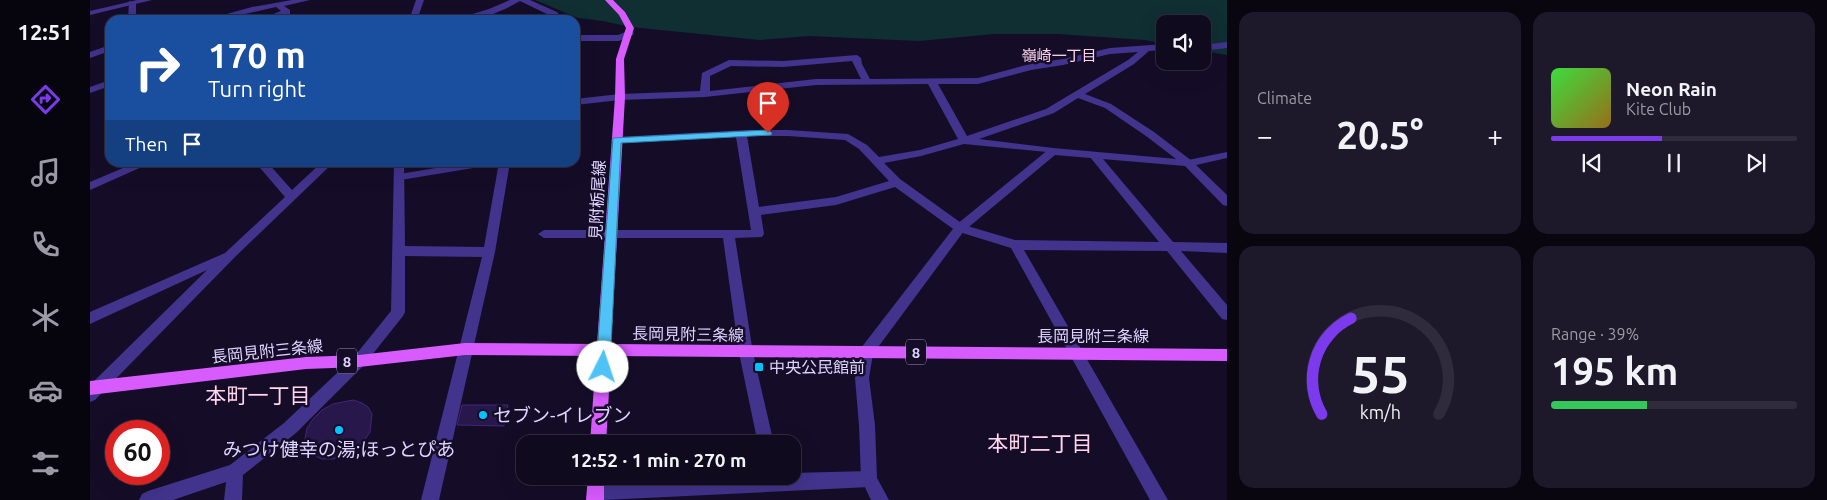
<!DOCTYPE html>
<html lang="en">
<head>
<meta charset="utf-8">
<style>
	body { margin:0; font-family:Ubuntu,"Noto Sans JP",sans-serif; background:#1e182b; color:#f1f3f6; height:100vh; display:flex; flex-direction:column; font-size:19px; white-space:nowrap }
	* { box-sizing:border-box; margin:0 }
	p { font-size:16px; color:#9c9aa4 }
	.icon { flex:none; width:28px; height:28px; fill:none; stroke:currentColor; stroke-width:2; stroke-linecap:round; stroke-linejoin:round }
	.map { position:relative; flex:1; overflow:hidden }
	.sheet { display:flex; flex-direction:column; gap:12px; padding:12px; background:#090610; width:600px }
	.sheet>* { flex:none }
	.banner { position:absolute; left:15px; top:15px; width:475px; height:152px; border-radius:15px; box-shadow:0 5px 20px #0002,0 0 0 1px #302b3c; background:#1a4fa0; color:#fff; overflow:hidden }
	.controls { position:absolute; left:1066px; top:15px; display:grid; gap:10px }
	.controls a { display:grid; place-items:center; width:55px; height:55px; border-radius:10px; background:#100a1e; box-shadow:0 5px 20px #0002,0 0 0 1px #302b3c; font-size:25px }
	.speed { position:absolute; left:15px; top:420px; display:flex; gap:10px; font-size:25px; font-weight:700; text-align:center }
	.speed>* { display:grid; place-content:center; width:65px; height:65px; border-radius:50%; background:#100a1e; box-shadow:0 5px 20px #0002,0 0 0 1px #302b3c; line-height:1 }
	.speed .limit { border:8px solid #d22; background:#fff; color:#111 }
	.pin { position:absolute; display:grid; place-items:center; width:42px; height:42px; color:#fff; margin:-51px -21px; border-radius:50% 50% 50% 0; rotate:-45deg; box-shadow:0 0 5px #0007 }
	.pin .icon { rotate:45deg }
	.me { position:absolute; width:55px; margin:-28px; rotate:4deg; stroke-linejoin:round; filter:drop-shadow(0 0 4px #0008) }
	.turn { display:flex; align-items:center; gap:18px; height:105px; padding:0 20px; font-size:22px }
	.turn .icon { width:65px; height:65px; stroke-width:2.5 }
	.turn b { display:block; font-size:35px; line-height:42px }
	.then { display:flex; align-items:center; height:48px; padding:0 20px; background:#0003; gap:10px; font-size:19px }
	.big { font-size:38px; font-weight:700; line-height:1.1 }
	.sheet .widget { flex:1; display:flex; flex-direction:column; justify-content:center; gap:8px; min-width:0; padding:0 18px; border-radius:15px; background:#1e182b }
	.sheet .dial { align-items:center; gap:0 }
	.dial svg { height:130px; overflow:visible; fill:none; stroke:#302b3c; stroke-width:7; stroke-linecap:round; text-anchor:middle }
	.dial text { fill:#f1f3f6; stroke:none }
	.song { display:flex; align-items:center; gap:15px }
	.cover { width:60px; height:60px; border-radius:8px; background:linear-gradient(135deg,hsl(120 70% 55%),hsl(40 70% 35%)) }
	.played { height:5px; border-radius:2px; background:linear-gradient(90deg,#7c3aed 45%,#302b3c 45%) }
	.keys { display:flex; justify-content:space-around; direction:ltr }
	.heat { display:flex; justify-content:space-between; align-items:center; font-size:28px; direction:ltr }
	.charge { height:8px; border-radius:4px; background:linear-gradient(90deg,#34c759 39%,#302b3c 0) }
	.sheet .tiles { flex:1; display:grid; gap:12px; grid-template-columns:repeat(2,1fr) }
	.trip { position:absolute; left:426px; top:435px; width:285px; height:50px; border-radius:15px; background:#100a1e; box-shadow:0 5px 20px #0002,0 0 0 1px #302b3c; font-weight:700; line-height:50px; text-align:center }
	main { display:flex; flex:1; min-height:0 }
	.dock { display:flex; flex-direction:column; width:90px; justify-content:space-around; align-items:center; background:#06040c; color:#9c9aa4 }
	.dock .icon { width:35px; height:35px }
	.dock .on { color:#7c3aed }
	.dock b { font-size:22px; color:#f1f3f6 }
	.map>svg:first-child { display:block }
</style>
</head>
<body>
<main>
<nav class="dock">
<b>12:51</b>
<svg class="icon on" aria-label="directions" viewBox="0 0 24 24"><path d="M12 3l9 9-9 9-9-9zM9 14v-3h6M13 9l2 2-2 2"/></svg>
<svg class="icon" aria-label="music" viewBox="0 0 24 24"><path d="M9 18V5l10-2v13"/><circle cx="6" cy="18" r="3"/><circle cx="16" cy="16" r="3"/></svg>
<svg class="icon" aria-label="phone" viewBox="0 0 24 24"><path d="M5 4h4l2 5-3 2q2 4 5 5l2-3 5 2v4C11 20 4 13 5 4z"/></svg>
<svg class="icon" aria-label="climate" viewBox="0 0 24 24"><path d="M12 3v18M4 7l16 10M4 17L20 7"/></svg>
<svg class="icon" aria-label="car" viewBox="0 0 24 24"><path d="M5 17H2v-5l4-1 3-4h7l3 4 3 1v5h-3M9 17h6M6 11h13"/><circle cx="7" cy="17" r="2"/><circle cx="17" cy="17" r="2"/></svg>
<svg class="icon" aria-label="filters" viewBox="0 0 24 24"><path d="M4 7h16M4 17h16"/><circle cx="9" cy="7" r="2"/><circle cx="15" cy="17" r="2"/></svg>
</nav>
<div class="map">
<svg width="1137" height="500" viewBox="0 0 1137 500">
	<rect width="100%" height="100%" fill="#150d28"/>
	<path fill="#0f2f33" d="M445 0H1137V55L1113 51 1112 24H1075V44L1055 40 968 34H904L829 41 719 36 670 40 541 27 513 21 488 18Z"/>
	<g fill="#28174b" stroke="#42267a">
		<path d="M263 400 272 403 278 407 282 414 280 432 274 441 255 455 243 459H232L223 455 217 448 215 439 217 428 223 419 232 410 243 404Z"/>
		<path d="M372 405H418L414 426 367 425Z"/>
	</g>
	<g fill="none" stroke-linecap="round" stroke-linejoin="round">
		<path stroke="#42338c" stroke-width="6" d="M310 177 401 162"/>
		<g fill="#42338c" fill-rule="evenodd">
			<path d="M202 0H220L194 6 200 10V14L180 20H168L191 11 186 7 129 20H115L162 7Z"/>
			<path d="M326 0H334L327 20H319Z"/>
			<path d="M420 0H440L467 12 474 20H465L461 16 430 1C415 10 392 20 375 20L376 16 399 9Z"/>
			<path d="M39 1 46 3V20H38Z"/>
			<path d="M540 30 544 33 543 35 529 41H485V35H528Z"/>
			<path d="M1137 42V48L1112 51V45Z"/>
			<path d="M1075 44V50L1059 51 1044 64 995 94 1021 104 1064 132 1102 161 1103 163 1102 165H1094L1056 136 1015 108 988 98 964 113 889 139 963 148 968 151 967 153 874 144 831 156 794 163 810 179 874 225 925 240 1069 242 1000 157 999 155 1004 152 1008 153 1083 242 1137 243V253L1091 251 1137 305V320L1132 319 1077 251 934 250 1078 500H1060L921 248 866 231 805 187 746 205 671 215 674 234 672 237 645 238 663 353 684 444H668L649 353 633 238H454L448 234 454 230H661L646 137 522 142 521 140 526 137 658 130H698L758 134 777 145 789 157 830 150 868 139 838 84 726 85 615 97 530 100 485 105V99L530 94 610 91 612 73 639 60 693 61 767 55 771 58 772 64 780 79 888 78 940 64 973 59 1020 48ZM1048 52 1038 60 956 109 877 136 848 84H888L941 70 973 65 1020 54ZM762 61 771 79H726L620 91V76L641 66 693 67ZM657 136H698L755 140 769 149 799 181 746 197 669 207Z"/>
			<path d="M20 45V51L0 58V52Z"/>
			<path d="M20 80V86L0 93V87Z"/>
			<path d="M47 162H63L0 190V182Z"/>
			<path d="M165 162H177L202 190 232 162H244L145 257 5 400 0 402V385L117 270 0 324V312L135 253 195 197Z"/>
			<path d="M304 162H314L315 246 394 247 409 162H420L405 252 349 500H331L392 257 315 256V312L313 316 274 365 206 433 153 475 152 500H134L136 482 83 500H49L52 494 58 491 140 465 194 423 264 357 301 311Z"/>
			<path d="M779 471 785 473 787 479 785 485 779 487 513 500 500 498 498 492 500 486 506 484 641 476H702V473Z"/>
		</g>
		<g fill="#42338c" fill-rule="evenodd">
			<path d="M47 0H62L0 15V11Z"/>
			<path d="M963 148 1098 160 1137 152V158L1106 165 1137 195V206L1133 205 1095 166 965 155 874 231 783 354 779 378 785 425 787 478 799 500H781L771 479 769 425 765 378 771 348 866 225 959 149Z"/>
		</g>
		<g fill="#d85bff" fill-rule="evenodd">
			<path d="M515 0H523L535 12 544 28 534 59 535 97 521 344 1137 349V361L521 356 516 444H500L506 356 375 355 269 367 216 369 0 395V381L216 357 269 355 375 343 507 344 525 97 526 59 536 28 529 15Z"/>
			<path d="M498 476H514V500H496Z"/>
		</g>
	</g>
	<path fill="#4fc3f7" stroke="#337fa1" d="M678 130 682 133 681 135 531 143 520 367 518 371 513 372 508 371 506 367 523 138Z"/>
	<g fill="#00c4ff" stroke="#150d28" stroke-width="2">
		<rect x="664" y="362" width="10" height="10" rx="2.5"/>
		<circle cx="393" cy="415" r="5"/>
		<circle cx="249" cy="430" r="5"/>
	</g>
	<g text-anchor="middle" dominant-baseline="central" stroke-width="5" stroke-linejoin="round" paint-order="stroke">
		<g font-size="15" fill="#ffd6eb" stroke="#150d28">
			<text x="969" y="55">嶺崎一丁目</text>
		</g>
		<g fill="#150d28" stroke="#a298be" stroke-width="1">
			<rect x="816" y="339.5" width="20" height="25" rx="4"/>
			<rect x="247" y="348.5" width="20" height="25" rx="4"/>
		</g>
		<g font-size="15" font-weight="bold" fill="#dfd4ff">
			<text x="826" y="352">8</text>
			<text x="257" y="361">8</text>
		</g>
		<g font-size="16" fill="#dfd4ff" stroke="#150d28">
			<text transform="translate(507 200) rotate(-87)">見附栃尾線</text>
			<text transform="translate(598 334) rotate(1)">長岡見附三条線</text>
			<text x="1003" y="336">長岡見附三条線</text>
			<text transform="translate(177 351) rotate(-6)">長岡見附三条線</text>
		</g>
		<g font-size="16" fill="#dfd4ff" stroke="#150d28" text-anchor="start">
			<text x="679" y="367">中央公民館前</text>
		</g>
		<g font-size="19" fill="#dfd4ff" stroke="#150d28" text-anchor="start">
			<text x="403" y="415">セブン-イレブン</text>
			<text x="249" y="449" text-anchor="middle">みつけ健幸の湯;ほっとぴあ</text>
		</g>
		<g font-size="21" fill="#ffd6eb" stroke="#150d28">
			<text x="168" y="395">本町一丁目</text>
			<text x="950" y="443">本町二丁目</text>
		</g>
	</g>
</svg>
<div class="controls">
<a><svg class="icon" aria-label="sound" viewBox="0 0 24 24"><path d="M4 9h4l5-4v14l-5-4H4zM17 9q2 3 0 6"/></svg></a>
</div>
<div class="speed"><div class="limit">60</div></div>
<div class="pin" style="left:678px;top:133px;background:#d93025"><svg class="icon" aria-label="arrive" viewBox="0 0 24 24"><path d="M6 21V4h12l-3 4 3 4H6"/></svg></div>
<svg class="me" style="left:513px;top:367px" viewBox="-20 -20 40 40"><circle r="19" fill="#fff"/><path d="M0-13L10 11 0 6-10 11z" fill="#4fc3f7"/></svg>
<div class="trip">12:52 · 1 min · 270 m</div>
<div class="banner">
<div class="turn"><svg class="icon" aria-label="right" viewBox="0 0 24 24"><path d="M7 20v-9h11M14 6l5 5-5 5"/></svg><div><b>170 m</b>Turn right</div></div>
<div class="then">Then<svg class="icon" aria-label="arrive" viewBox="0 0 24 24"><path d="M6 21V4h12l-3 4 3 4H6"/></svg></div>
</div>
</div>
<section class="sheet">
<div class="tiles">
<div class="widget"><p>Climate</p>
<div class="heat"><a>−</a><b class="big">20.5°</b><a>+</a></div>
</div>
<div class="widget">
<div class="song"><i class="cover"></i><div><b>Neon Rain</b><p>Kite Club</p></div></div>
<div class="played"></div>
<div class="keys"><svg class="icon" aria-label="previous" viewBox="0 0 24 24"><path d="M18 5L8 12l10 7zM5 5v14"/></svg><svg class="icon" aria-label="pause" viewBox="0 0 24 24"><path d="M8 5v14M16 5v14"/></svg><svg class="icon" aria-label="next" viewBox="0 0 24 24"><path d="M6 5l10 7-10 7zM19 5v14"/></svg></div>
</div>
<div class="widget dial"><svg viewBox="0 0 100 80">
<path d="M14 69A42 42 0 1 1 86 69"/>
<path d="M14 69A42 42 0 0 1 32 10" stroke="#7c3aed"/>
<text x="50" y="56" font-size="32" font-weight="700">55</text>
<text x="50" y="72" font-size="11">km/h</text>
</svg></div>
<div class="widget"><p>Range · 39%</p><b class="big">195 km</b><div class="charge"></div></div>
</div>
</section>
</main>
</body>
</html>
